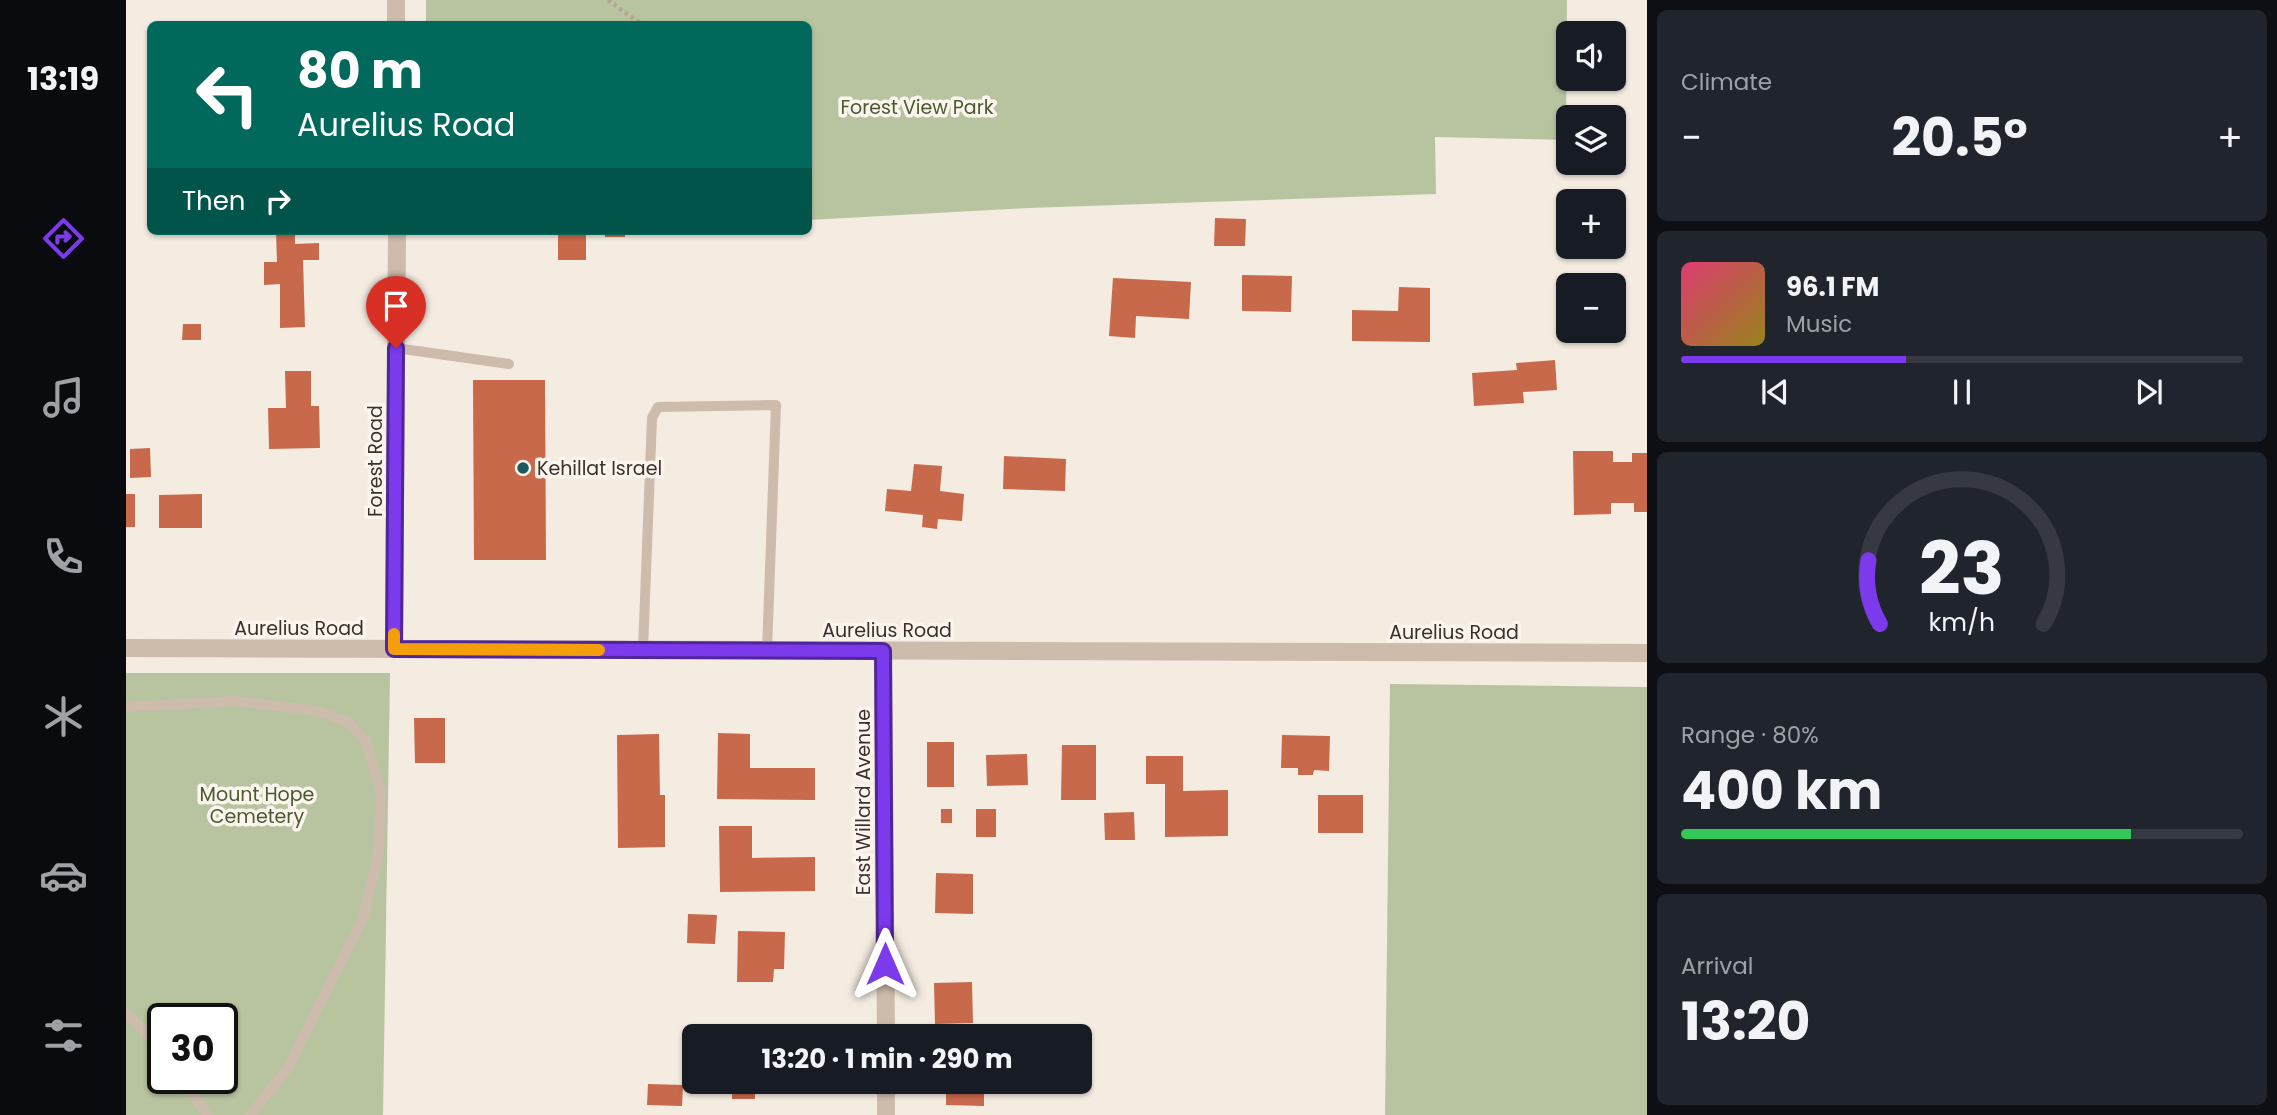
<!DOCTYPE html>
<html lang="en">
<head>
<meta charset="utf-8">
<style>
	body { margin:0; font-family:Poppins,sans-serif; background:#20242c; color:#f1f3f6; height:100vh; display:flex; flex-direction:column; font-size:26px; white-space:nowrap }
	* { box-sizing:border-box; margin:0 }
	p { font-size:23px; color:#9ea1a6 }
	.icon { flex:none; width:38px; height:38px; fill:none; stroke:currentColor; stroke-width:2; stroke-linecap:round; stroke-linejoin:round }
	.map { position:relative; flex:1; overflow:hidden }
	.panel { display:flex; flex-direction:column; gap:10px; padding:10px; background:#0d0f14; width:630px }
	.panel>* { flex:none }
	.hud { position:absolute; left:21px; top:21px; width:665px; height:214px; border-radius:10px; box-shadow:0 2px 5px #0004; background:#00695c; color:#fff; overflow:hidden }
	.fabs { position:absolute; left:1430px; top:21px; display:grid; gap:14px }
	.fabs a { display:grid; place-items:center; width:70px; height:70px; border-radius:10px; background:#171b24; box-shadow:0 2px 5px #0004; font-size:35px }
	.speed { position:absolute; left:21px; top:1003px; display:flex; gap:14px; font-size:35px; font-weight:700; text-align:center }
	.speed>* { display:grid; place-content:center; width:91px; height:91px; border-radius:50%; background:#171b24; box-shadow:0 2px 5px #0004; line-height:1 }
	.speed .limit { border:4px solid #111; border-radius:10px; background:#fff; color:#111 }
	.pin { position:absolute; display:grid; place-items:center; width:60px; height:60px; color:#fff; margin:-72px -30px; border-radius:50% 50% 50% 0; rotate:-45deg; box-shadow:0 0 7px #0007 }
	.pin .icon { rotate:45deg }
	.me { position:absolute; width:77px; margin:-38px; rotate:0deg; stroke-linejoin:round; filter:drop-shadow(0 0 5px #0008) }
	.turn { display:flex; align-items:center; gap:24px; height:147px; padding:0 35px; font-size:32px }
	.turn .icon { width:91px; height:91px; stroke-width:2.5 }
	.turn b { display:block; font-size:49px; line-height:60px }
	.then { display:flex; align-items:center; height:66px; padding:0 35px; background:#0003; gap:14px; font-size:26px }
	.big { font-size:52px; font-weight:700; line-height:1.1 }
	.panel .card { flex:1; display:flex; flex-direction:column; justify-content:center; gap:10px; min-width:0; padding:0 24px; border-radius:10px; background:#20242c }
	.panel .dial { align-items:center; gap:0 }
	.dial svg { height:182px; overflow:visible; fill:none; stroke:#363941; stroke-width:7; stroke-linecap:round; text-anchor:middle }
	.dial text { fill:#f1f3f6; stroke:none }
	.song { display:flex; align-items:center; gap:21px }
	.cover { width:84px; height:84px; border-radius:10px; background:linear-gradient(135deg,hsl(340 70% 55%),hsl(50 70% 35%)) }
	.played { height:7px; border-radius:4px; background:linear-gradient(90deg,#7c3aed 40%,#363941 40%) }
	.keys { display:flex; justify-content:space-around; direction:ltr }
	.heat { display:flex; justify-content:space-between; align-items:center; font-size:38px; direction:ltr }
	.charge { height:10px; border-radius:5px; background:linear-gradient(90deg,#34c759 80%,#363941 0) }
	.trip { position:absolute; left:556px; top:1024px; width:410px; height:70px; border-radius:10px; background:#171b24; box-shadow:0 2px 5px #0004; font-weight:700; line-height:70px; text-align:center }
	main { display:flex; flex:1; min-height:0 }
	.tabs { display:flex; flex-direction:column; width:126px; justify-content:space-around; align-items:center; background:#090b0e; color:#9ea1a6 }
	.tabs .icon { width:49px; height:49px }
	.tabs .selected { color:#7c3aed }
	.tabs b { font-size:32px; color:#f1f3f6 }
	.map>svg:first-child { display:block }
</style>
</head>
<body>
<main>
<nav class="tabs">
<b>13:19</b>
<svg class="icon selected" aria-label="directions" viewBox="0 0 24 24"><path d="M12 3l9 9-9 9-9-9zM9 14v-3h6M13 9l2 2-2 2"/></svg>
<svg class="icon" aria-label="music" viewBox="0 0 24 24"><path d="M9 18V5l10-2v13"/><circle cx="6" cy="18" r="3"/><circle cx="16" cy="16" r="3"/></svg>
<svg class="icon" aria-label="phone" viewBox="0 0 24 24"><path d="M5 4h4l2 5-3 2q2 4 5 5l2-3 5 2v4C11 20 4 13 5 4z"/></svg>
<svg class="icon" aria-label="climate" viewBox="0 0 24 24"><path d="M12 3v18M4 7l16 10M4 17L20 7"/></svg>
<svg class="icon" aria-label="car" viewBox="0 0 24 24"><path d="M5 17H2v-5l4-1 3-4h7l3 4 3 1v5h-3M9 17h6M6 11h13"/><circle cx="7" cy="17" r="2"/><circle cx="17" cy="17" r="2"/></svg>
<svg class="icon" aria-label="filters" viewBox="0 0 24 24"><path d="M4 7h16M4 17h16"/><circle cx="9" cy="7" r="2"/><circle cx="15" cy="17" r="2"/></svg>
</nav>
<div class="map">
<svg width="1521" height="1115" viewBox="0 0 1521 1115">
	<rect width="100%" height="100%" fill="#f4ebe1"/>
	<g fill="#b8c4a0" fill-rule="evenodd">
		<path d="M300 0H1441L1440 140 1309 137 1310 194 902 208 683 220 682 24H300Z"/>
		<path d="M0 673H264L257 1115H0ZM37 1018H96V1078H37Z"/>
		<path d="M1264 684 1521 687V1115H1259Z"/>
	</g>
	<g fill="#c8694b">
		<path d="M1089 218 1120 219 1119 246H1088Z"/>
		<path d="M169 231V244L193 243V260H177L179 327 154 328V284L138 285V262H151L150 232Z"/>
		<rect x="432" y="231" width="28" height="29"/>
		<rect x="479" y="231" width="20" height="6"/>
		<path d="M1116 275 1166 276 1165 312 1116 311Z"/>
		<path d="M987 278 1065 282 1063 319 1010 316 1009 338 983 336Z"/>
		<path d="M1273 287 1304 288V342L1226 341V310L1272 311Z"/>
		<path d="M57 324H75V340H56Z"/>
		<path d="M1429 360 1431 390 1397 392 1398 403 1348 406 1346 373 1391 370 1390 363Z"/>
		<path d="M159 371H185V406H193L194 448 143 449 142 408H160Z"/>
		<path d="M347 380H419L420 560H348Z"/>
		<path d="M24 448 25 477 4 478V449Z"/>
		<path d="M1447 451H1487V462H1506V453H1521V512H1508V503H1485V514L1448 515Z"/>
		<path d="M878 456 940 459 939 491 877 489Z"/>
		<path d="M788 464 816 466 814 491 838 494 836 521 812 519 811 529 796 527 797 515 759 511 761 489 785 491Z"/>
		<rect x="0" y="494" width="9" height="33"/>
		<path d="M76 494V528H33V495Z"/>
		<path d="M288 718H319V763H289Z"/>
		<path d="M592 733 624 734V768H689V800L591 799Z"/>
		<path d="M533 734 534 795H539V847L492 848 491 735Z"/>
		<path d="M1156 735 1204 736 1203 771 1188 770 1187 775H1172V768H1155Z"/>
		<rect x="801" y="742" width="27" height="45"/>
		<path d="M936 745H970V800H935Z"/>
		<path d="M901 754 902 785 861 786 860 755Z"/>
		<path d="M1020 756H1057V791L1102 790V836L1039 837V784H1020Z"/>
		<rect x="1192" y="795" width="45" height="38"/>
		<rect x="815" y="809" width="11" height="14"/>
		<rect x="850" y="809" width="20" height="28"/>
		<path d="M1008 812 1009 840H979L978 813Z"/>
		<path d="M593 826H626V858L689 857V891L594 892Z"/>
		<path d="M810 873 847 874V914L809 913Z"/>
		<path d="M562 914 591 915 589 944 561 943Z"/>
		<path d="M612 931 659 932 658 969H648L647 982H611Z"/>
		<path d="M846 982 847 1023 809 1024 808 983Z"/>
		<path d="M606 1082H642L641 1091H629V1099H606Z"/>
		<path d="M820 1082H858V1106L820 1105Z"/>
		<path d="M522 1084 557 1085 556 1106 521 1105Z"/>
	</g>
	<g fill="none" stroke-linecap="round" stroke-linejoin="round">
		<path stroke="#b9a596" stroke-width="4.5" stroke-dasharray="3.5 3.5" stroke-linecap="butt" d="M482 0 515 24"/>
		<g stroke="#cdbbac" stroke-width="10">
			<path d="M270 348 383 364"/>
			<path d="M517 650 526 418 532 407 650 405 641 651"/>
			<path d="M0 707 110 701 192 711 222 722 240 741 255 792 253 851 237 919 162 1068 124 1115"/>
			<path d="M0 1013 37 1050"/>
			<path d="M57 1078 81 1115"/>
		</g>
		<g stroke="#cdbbac" stroke-width="18">
			<path d="M757 651 760 1036"/>
			<path d="M760 1082V1115"/>
		</g>
		<g stroke="#cdbbac" stroke-width="18">
			<path d="M270 0V24"/>
			<path d="M0 648 1521 653"/>
			<path d="M268 649 271 231"/>
		</g>
	</g>
	<g fill="none" stroke-linecap="round" stroke-linejoin="round">
		<defs>
			<path id="route" d="M270 348 268 649 757 651 759 964"/>
		</defs>
		<use href="#route" stroke="#51269a" stroke-width="18"/>
		<use href="#route" stroke="#7c3aed" stroke-width="12"/>
		<path stroke="#f59e0b" stroke-width="12" d="M268 634V649L473 650"/>
	</g>
	<circle fill="#1f5a5e" stroke="#fbf5ee" stroke-width="2.5" cx="397" cy="468" r="7"/>
	<g text-anchor="middle" dominant-baseline="central" stroke-width="7" stroke-linejoin="round" paint-order="stroke">
		<g font-size="19" fill="#4a5a2e" stroke="#fbf5ee">
			<text x="791" y="107">Forest View Park</text>
			<text x="131" y="794">Mount Hope<tspan x="131" dy="22">Cemetery</tspan></text>
		</g>
		<g font-size="19" fill="#3b302b" stroke="#fbf5ee">
			<text transform="translate(249 461) rotate(-90)">Forest Road</text>
			<text x="173" y="628">Aurelius Road</text>
			<text x="761" y="630">Aurelius Road</text>
			<text x="1328" y="632">Aurelius Road</text>
			<text transform="translate(737 802) rotate(-90)">East Willard Avenue</text>
		</g>
		<g font-size="19" fill="#3b302b" stroke="#fbf5ee" text-anchor="start">
			<text x="411" y="468">Kehillat Israel</text>
		</g>
	</g>
</svg>
<div class="fabs">
<a><svg class="icon" aria-label="sound" viewBox="0 0 24 24"><path d="M4 9h4l5-4v14l-5-4H4zM17 9q2 3 0 6"/></svg></a>
<a><svg class="icon" aria-label="layers" viewBox="0 0 24 24"><path d="M12 4l9 5-9 5-9-5zM3 14l9 5 9-5"/></svg></a>
<a>+</a>
<a>−</a>
</div>
<div class="speed"><div class="limit">30</div></div>
<div class="pin" style="left:270px;top:348px;background:#d93025"><svg class="icon" aria-label="arrive" viewBox="0 0 24 24"><path d="M6 21V4h12l-3 4 3 4H6"/></svg></div>
<svg class="me" style="left:759px;top:964px" viewBox="-20 -20 40 40"><path d="M0-17L14 15 0 8-14 15z" fill="#7c3aed" stroke="#fff" stroke-width="4"/></svg>
<div class="trip">13:20 · 1 min · 290 m</div>
<div class="hud">
<div class="turn"><svg class="icon" aria-label="left" viewBox="0 0 24 24"><path d="M17 20v-9H6M10 6l-5 5 5 5"/></svg><div><b>80 m</b>Aurelius Road</div></div>
<div class="then">Then<svg class="icon" aria-label="right" viewBox="0 0 24 24"><path d="M7 20v-9h11M14 6l5 5-5 5"/></svg></div>
</div>
</div>
<section class="panel">
<div class="card"><p>Climate</p>
<div class="heat"><a>−</a><b class="big">20.5°</b><a>+</a></div>
</div>
<div class="card">
<div class="song"><i class="cover"></i><div><b>96.1 FM</b><p>Music</p></div></div>
<div class="played"></div>
<div class="keys"><svg class="icon" aria-label="previous" viewBox="0 0 24 24"><path d="M18 5L8 12l10 7zM5 5v14"/></svg><svg class="icon" aria-label="pause" viewBox="0 0 24 24"><path d="M8 5v14M16 5v14"/></svg><svg class="icon" aria-label="next" viewBox="0 0 24 24"><path d="M6 5l10 7-10 7zM19 5v14"/></svg></div>
</div>
<div class="card dial"><svg viewBox="0 0 100 80">
<path d="M14 69A42 42 0 1 1 86 69"/>
<path d="M14 69A42 42 0 0 1 9 41" stroke="#7c3aed"/>
<text x="50" y="56" font-size="32" font-weight="700">23</text>
<text x="50" y="72" font-size="11">km/h</text>
</svg></div>
<div class="card"><p>Range · 80%</p><b class="big">400 km</b><div class="charge"></div></div>
<div class="card"><p>Arrival</p><b class="big">13:20</b></div>
</section>
</main>
</body>
</html>
